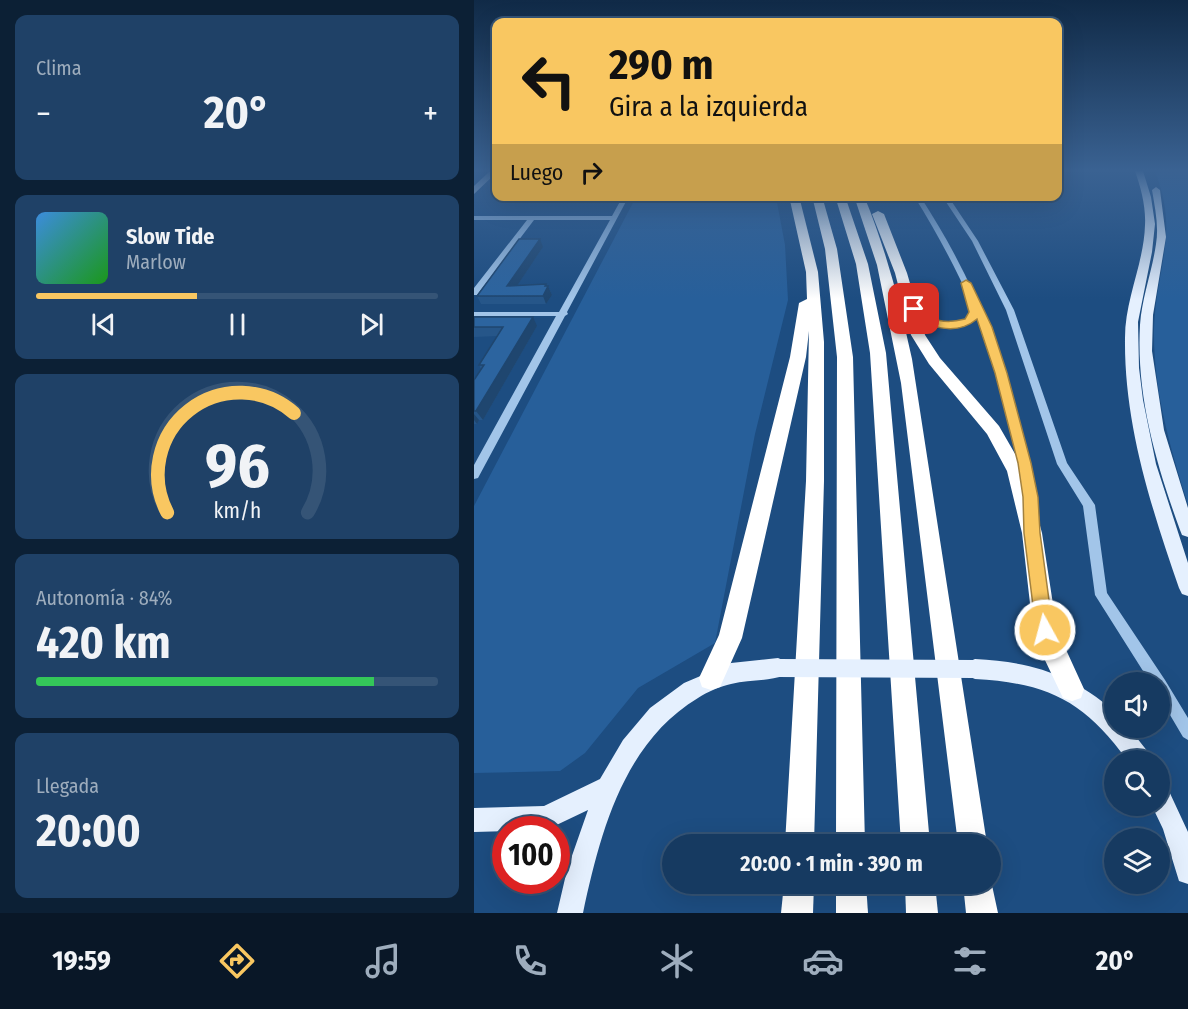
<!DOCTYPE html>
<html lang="es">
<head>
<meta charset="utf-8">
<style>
	body { margin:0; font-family:"Fira Sans Condensed",sans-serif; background:#1f4167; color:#f1f3f6; height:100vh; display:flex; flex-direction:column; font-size:22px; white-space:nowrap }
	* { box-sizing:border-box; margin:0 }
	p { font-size:20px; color:#9eadbd }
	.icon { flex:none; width:33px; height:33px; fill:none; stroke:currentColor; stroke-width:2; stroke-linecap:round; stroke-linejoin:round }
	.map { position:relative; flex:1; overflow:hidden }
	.drawer { display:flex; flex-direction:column; gap:15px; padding:15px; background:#0c2035; width:474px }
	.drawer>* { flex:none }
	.hud { position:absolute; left:18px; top:18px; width:570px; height:183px; border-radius:12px; box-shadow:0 6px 24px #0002,0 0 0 2px #355476; background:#f9c761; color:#111; overflow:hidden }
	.controls { position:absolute; left:630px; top:672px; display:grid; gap:12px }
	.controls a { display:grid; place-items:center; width:66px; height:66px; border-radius:50%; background:#163a61; box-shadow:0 6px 24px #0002,0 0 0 2px #355476; font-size:30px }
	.speed { position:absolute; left:18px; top:816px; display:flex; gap:12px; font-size:30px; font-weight:700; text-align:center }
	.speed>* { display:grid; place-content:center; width:78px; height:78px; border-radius:50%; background:#163a61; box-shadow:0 6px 24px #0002,0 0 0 2px #355476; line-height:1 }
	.speed .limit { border:9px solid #d22; background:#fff; color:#111 }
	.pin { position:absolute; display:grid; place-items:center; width:51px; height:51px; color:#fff; margin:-26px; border-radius:12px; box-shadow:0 3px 9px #0006 }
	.me { position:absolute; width:66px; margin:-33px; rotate:353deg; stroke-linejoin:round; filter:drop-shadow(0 0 4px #0008) }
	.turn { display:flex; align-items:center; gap:21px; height:126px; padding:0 18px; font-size:27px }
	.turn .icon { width:78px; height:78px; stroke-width:2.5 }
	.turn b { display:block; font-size:42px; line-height:51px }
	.then { display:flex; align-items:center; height:57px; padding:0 18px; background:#0003; gap:12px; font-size:22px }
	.big { font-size:45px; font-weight:700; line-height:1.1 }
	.drawer .card { flex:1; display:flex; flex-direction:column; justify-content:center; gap:9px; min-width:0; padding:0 21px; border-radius:12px; background:#1f4167 }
	.drawer .dial { align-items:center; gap:0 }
	.dial svg { height:156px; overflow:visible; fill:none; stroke:#355476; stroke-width:7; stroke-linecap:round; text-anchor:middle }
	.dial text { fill:#f1f3f6; stroke:none }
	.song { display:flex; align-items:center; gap:18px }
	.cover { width:72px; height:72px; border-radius:9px; background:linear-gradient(135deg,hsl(210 70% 55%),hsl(120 70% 35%)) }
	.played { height:6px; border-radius:3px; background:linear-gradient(90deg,#f9c761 40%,#355476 40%) }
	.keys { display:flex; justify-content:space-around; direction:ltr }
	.heat { display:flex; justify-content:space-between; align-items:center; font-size:33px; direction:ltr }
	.charge { height:9px; border-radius:4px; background:linear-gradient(90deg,#34c759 84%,#355476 0) }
	.trip { position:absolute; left:188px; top:834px; width:339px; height:60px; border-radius:30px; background:#163a61; box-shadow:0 6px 24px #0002,0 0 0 2px #355476; font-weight:700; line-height:60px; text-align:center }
	.tabs { display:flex; height:96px; justify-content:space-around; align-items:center; background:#091727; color:#9eadbd }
	.tabs .icon { width:42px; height:42px }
	.tabs .active { color:#f9c761 }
	.tabs b { font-size:27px; color:#f1f3f6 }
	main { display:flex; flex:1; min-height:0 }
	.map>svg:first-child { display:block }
</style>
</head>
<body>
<main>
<section class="drawer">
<div class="card"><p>Clima</p>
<div class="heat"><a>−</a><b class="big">20°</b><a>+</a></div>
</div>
<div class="card">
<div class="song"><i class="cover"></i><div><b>Slow Tide</b><p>Marlow</p></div></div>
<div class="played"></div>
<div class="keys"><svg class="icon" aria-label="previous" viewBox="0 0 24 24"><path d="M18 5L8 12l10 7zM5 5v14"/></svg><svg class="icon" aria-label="pause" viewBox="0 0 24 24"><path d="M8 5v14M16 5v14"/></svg><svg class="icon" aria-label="next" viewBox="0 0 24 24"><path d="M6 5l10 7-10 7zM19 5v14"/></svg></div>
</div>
<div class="card dial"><svg viewBox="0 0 100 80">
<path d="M14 69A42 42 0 1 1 86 69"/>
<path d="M14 69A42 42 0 0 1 79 18" stroke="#f9c761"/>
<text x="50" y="56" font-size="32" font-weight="700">96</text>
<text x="50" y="72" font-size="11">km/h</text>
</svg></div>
<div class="card"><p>Autonomía · 84%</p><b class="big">420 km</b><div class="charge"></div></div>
<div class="card"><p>Llegada</p><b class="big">20:00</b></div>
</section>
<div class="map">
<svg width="714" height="913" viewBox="0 0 714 913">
	<rect width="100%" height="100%" fill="#1d4d81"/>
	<g fill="#275f9a">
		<path d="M681 171H714V504C696 448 679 388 680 329 682 266 706 235 681 171Z"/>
		<path d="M162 197H302L311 245 314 300 281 434 241 643 164 688 111 753 86 771 0 773V506Z"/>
	</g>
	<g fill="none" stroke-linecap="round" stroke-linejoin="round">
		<g fill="#a2c5e9" fill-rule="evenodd">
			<path d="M149 196H155L93 312 94 314 91 316 4 478 0 479V465L82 316H0V312H85L136 220H60L3 295H0V288L53 220H0V216H138Z"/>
			<path d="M440 196H446C509 293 539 382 562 494L560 497H552L550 494C540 434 526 375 503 318 479 336 450 330 434 304L435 302H441C454 323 475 329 496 316L494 304 497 302C480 265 462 231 440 196Z"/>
			<path d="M468 196H474L504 241 540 310 593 463 621 505 633 593 691 680 714 718V740L709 737 686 698V682H676L621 595 609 506 583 464 532 310 498 241Z"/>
		</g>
		<g fill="#e5f0fe" fill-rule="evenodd">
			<path d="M16 171H22V173L0 194V186Z"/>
			<path d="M661 171H669L677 197 681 224 678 252 664 322 665 368 669 400 682 464 714 563V596L708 594 705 588C677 507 650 424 651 338 651 299 670 263 671 225 672 207 667 188 661 171Z"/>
			<path d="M682 187 686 190 692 237 679 315 678 351 690 430 714 508V537L708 535 706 530C682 464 662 396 666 325 668 297 678 272 682 244 685 226 681 208 678 190Z"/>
			<path d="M304 658 311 661 314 668 311 675C294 682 275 679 257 684 247 686 233 692 224 698 149 743 126 834 109 913H83L93 870 114 810 72 830 0 832V808L70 806 126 779 149 740 176 708 210 683 257 663Z"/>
			<path d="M501 659C558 662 597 674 640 711V728H655L674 752 677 760H653C610 701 574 683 501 679L494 676 491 669 494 662Z"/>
			<path d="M686 785 694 789 714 832V884L705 881 689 829 678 806H686Z"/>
		</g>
		<g fill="#fff" fill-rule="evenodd">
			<path d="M315 196H325L344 272 350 342V481L340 844H311L332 481 335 331 332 357 268 638 246 687 237 690 228 687 225 678 245 635 316 357 325 303 333 299 332 272Z"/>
			<path d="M338 196H348L363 249 379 357 391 844H362L363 357 351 249Z"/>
			<path d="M361 196H371L394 264 412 353 456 844H427L396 353 382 264Z"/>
			<path d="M380 196H390C412 249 426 304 438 359L513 844H484L427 383 403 265Z"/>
			<path d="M404 211 410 214 433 273 451 335 466 358 525 426 551 471 568 533 583 630 610 689 607 698 598 701 589 698 569 656 559 630 548 533 533 471 513 434 455 364 437 335 421 273 398 214Z"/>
			<path d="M516 876 524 913H492L489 884H516Z"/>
			<path d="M310 884H340L339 913H307Z"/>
			<path d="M362 884H392L394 913H362Z"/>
			<path d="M431 884H461L464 913H432Z"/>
		</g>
		<path stroke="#e5f0fe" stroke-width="18" d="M304 668 501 669"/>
	</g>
	<g fill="#265689">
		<path d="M69 247 43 286 72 284 73 286H74L78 295 72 304H7L3 296Z"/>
		<path d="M0 317 63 326 9 420H5L3 424H0V380L7 369 5 365 24 336 0 337Z"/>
	</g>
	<g fill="#1f466f">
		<path d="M66 239 69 247 37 295 33 286Z"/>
		<path d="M72 284 74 287V286L78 295 72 304 69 296Z"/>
		<path d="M59 317 63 326 9 420 2 411Z"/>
		<path d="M0 414 5 420 3 424 0 420Z"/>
	</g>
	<g fill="#2c649f" stroke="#1f466f" stroke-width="1.5">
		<path d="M45 239H66L33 286 72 284 71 286H74L69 296H3Z"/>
		<path d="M0 317H59L2 411H0V380L10 365H5L29 327H0Z"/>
	</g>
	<linearGradient id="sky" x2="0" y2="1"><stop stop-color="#102a47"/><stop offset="0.57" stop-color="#3a6292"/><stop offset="1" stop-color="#3a6292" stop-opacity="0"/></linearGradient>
	<rect width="714" height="299" fill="url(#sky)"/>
	<path fill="#f9c761" stroke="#a2813f" stroke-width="1.5" d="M492 280 497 283 518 327 533 373 557 463 564 497 566 533 579 630 577 636 571 638 564 636 562 630 550 533 549 497 544 463 521 373 503 319C483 336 450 329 435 309L444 307C458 322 472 324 491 319L495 312 487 283Z"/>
</svg>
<div class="controls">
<a><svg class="icon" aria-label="sound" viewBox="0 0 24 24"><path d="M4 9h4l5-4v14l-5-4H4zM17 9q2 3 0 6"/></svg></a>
<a><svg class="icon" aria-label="search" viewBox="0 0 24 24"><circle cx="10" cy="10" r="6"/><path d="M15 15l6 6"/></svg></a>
<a><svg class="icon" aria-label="layers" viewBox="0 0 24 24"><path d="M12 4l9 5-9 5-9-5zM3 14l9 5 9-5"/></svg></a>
</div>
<div class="speed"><div class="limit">100</div></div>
<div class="pin" style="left:440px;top:309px;background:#d93025"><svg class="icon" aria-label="arrive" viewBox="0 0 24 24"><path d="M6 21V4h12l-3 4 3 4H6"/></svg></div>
<svg class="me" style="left:571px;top:630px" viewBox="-20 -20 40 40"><circle r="17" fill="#f9c761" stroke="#fff" stroke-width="3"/><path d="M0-11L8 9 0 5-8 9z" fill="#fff"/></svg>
<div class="trip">20:00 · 1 min · 390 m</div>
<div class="hud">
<div class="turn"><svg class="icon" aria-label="left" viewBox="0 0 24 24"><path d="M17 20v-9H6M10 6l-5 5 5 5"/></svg><div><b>290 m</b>Gira a la izquierda</div></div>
<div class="then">Luego<svg class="icon" aria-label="right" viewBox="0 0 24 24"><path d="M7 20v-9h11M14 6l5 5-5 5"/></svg></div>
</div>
</div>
</main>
<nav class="tabs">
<b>19:59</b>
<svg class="icon active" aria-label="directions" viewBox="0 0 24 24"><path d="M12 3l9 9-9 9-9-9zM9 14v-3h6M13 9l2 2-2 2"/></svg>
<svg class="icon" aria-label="music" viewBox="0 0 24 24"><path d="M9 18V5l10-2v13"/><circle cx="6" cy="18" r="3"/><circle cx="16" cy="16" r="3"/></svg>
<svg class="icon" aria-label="phone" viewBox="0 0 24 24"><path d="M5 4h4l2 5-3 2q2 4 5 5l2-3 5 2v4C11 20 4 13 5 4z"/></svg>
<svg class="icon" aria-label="climate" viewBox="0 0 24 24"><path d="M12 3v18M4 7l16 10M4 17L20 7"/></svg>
<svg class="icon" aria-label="car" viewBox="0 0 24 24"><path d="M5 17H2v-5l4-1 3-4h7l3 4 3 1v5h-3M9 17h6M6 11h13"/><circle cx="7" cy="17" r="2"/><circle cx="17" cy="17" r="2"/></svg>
<svg class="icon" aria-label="filters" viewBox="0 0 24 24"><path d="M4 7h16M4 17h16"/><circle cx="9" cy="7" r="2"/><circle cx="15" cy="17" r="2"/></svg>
<b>20°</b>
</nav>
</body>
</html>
